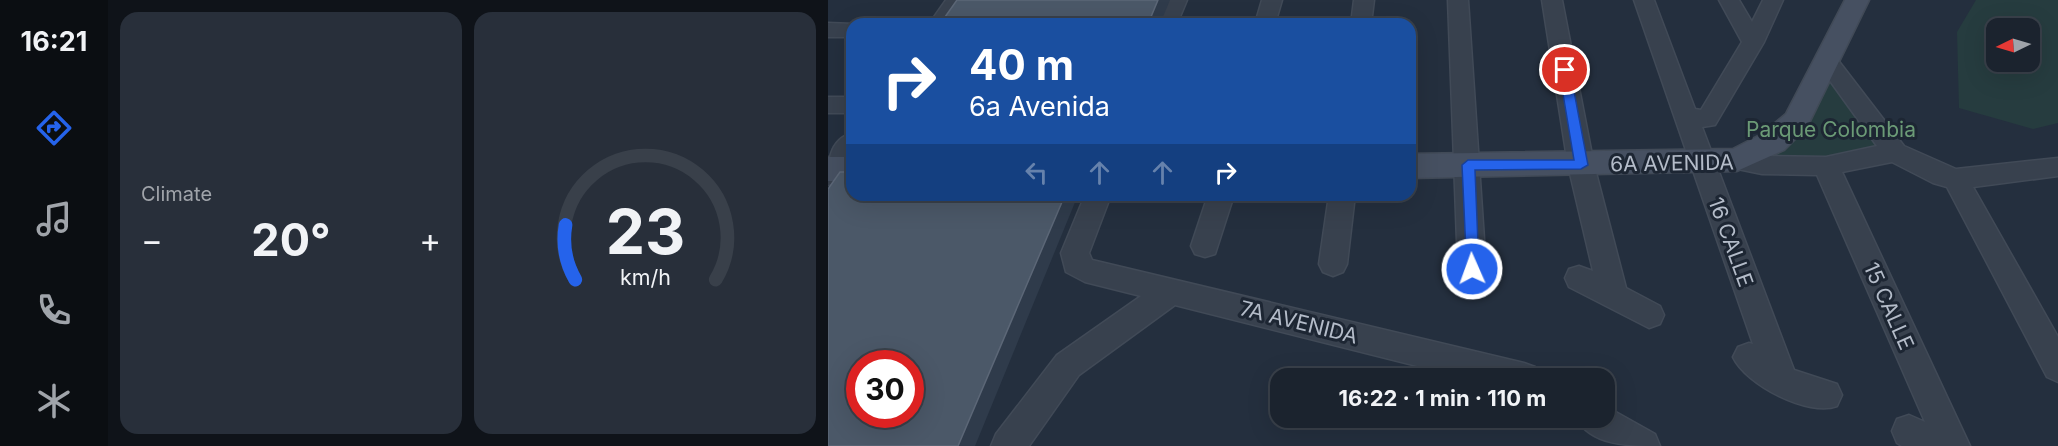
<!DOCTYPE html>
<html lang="en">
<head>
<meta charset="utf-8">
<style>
	body { margin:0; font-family:Inter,sans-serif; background:#282f3a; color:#f1f3f6; height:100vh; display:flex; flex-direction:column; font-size:22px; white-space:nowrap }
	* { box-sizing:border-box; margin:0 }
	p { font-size:20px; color:#a0a4aa }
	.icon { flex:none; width:33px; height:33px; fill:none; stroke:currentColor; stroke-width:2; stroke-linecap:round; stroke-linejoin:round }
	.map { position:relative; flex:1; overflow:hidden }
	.panel { display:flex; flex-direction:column; gap:12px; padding:12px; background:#0f1319; width:720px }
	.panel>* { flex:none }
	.hud { position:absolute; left:18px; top:18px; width:570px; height:183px; border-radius:18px; box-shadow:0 6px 24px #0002,0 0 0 2px #39404a; background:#1a4fa0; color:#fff; overflow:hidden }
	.needle { width:39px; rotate:265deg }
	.buttons { position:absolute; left:1158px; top:18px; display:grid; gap:12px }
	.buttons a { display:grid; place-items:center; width:54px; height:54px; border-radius:12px; background:#1b232e; box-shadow:0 6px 24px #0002,0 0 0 2px #39404a; font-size:30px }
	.speed { position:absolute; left:18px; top:350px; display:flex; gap:12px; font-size:30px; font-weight:700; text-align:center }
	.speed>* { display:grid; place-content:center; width:78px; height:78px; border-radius:50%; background:#1b232e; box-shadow:0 6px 24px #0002,0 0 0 2px #39404a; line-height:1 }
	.speed .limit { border:9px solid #d22; background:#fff; color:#111 }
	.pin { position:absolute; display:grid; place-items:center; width:51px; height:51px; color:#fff; margin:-26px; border:3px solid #fff; border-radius:50%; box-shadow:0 2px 6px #0007 }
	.me { position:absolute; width:66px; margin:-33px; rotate:358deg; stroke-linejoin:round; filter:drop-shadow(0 0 4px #0008) }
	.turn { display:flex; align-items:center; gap:21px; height:126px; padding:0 24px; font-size:27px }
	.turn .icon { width:78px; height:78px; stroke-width:2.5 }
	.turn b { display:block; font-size:42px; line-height:51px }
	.lanes { display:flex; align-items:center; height:57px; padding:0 24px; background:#0003; justify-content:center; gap:30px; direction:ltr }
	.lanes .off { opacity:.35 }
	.big { font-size:45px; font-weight:700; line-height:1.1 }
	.panel .tile { flex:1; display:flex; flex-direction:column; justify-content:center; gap:9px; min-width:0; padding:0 21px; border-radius:18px; background:#282f3a }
	.panel .dial { align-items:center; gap:0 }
	.dial svg { height:156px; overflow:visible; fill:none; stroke:#39404a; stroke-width:7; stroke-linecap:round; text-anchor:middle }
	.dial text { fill:#f1f3f6; stroke:none }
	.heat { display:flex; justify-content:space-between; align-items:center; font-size:33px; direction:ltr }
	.panel .tiles { flex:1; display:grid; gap:12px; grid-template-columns:repeat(2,1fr) }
	.trip { position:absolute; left:442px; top:368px; width:345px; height:60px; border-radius:18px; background:#1b232e; box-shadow:0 6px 24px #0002,0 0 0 2px #39404a; font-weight:700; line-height:60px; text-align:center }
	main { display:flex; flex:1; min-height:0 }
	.menu { display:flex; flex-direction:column; width:108px; justify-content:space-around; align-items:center; background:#0b0e12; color:#a0a4aa }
	.menu .icon { width:42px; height:42px }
	.menu .active { color:#2563eb }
	.menu b { font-size:27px; color:#f1f3f6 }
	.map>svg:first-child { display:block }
</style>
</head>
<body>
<main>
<nav class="menu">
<b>16:21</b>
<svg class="icon active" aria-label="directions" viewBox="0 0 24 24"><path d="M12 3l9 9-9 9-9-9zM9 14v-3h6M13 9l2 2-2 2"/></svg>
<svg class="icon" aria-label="music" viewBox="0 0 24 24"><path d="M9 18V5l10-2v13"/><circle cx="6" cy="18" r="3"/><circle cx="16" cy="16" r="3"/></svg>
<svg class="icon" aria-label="phone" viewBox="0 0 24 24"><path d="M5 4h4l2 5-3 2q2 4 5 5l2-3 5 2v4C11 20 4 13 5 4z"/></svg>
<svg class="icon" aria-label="climate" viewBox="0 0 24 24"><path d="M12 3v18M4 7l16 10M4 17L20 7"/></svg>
</nav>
<section class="panel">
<div class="tiles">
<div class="tile"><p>Climate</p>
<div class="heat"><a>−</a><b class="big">20°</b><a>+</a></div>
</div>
<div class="tile dial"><svg viewBox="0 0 100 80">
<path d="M14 69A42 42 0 1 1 86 69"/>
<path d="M14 69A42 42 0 0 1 9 41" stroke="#2563eb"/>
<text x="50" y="56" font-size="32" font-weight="700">23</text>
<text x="50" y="72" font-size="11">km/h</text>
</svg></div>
</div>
</section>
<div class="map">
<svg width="1230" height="446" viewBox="0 0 1230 446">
	<rect width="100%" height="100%" fill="#242f3e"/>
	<g fill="#263c3f" fill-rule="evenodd">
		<path d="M1148 0H1230V123L1205 129 1131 108 1129 32ZM1168 28H1202V62H1168Z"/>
		<path d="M996 62 1067 152 992 166 916 161 960 129Z"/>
	</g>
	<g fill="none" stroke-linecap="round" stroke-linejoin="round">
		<defs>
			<g id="minor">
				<path d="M118 0H138L122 24H101Z"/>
				<path d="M339 0H359L349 24H329Z"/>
				<path d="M434 0H454L447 24H427Z"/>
				<path d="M526 0H546L543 24H523Z"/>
				<path d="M620 0H640L658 269 654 277 644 281 634 277 630 269Z"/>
				<path d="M714 0H734L766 165 798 288 832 306 836 315 832 324 821 328 741 287 737 278 741 269 751 266 765 271 740 165Z"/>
				<path d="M806 0H826L867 109 873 110 914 42 891 0H911L924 22 935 0H955L936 42 887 125 874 127 966 370 1009 384 1014 395 1009 406C981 417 918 385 905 357L910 347 921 343 925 344Z"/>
				<path d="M0 23 26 24H24V37H0Z"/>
				<path d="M998 53 1006 55 1076 146 1128 169 1230 158V176L1145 187 1230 337V382L1219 377 1119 187 1105 183 1064 162 1014 172 1142 446H1074L1069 443 1064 431 1069 419 1081 415 1097 422 989 175 934 174 900 167 896 160 900 153 909 151 934 156 998 157 1049 146 987 60 990 55Z"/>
				<rect x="0" y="97" width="24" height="16"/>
				<path d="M24 133C24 154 23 177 0 185 0 164 0 140 24 133Z"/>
				<path d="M257 195H283L261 253 264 260 696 363 707 367 712 378H637L347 305 251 375 201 446H163L168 434 229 355 313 296 257 282 238 272 233 253Z"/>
				<path d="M380 195H406L387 254 377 257 367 254 363 246Z"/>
				<path d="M501 195H527L519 264 515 272 505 276 495 272 491 264Z"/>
				<path d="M777 406 827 434 832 446C802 446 762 446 748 417H777Z"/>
			</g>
			<g id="secondary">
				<path d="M1017 0H1041L979 127 956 150 909 171 582 178V154L905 149 934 134 958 114Z"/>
				<rect x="0" y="157" width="24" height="24"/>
			</g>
		</defs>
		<use href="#minor" stroke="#414a57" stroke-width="3"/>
		<use href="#secondary" stroke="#414a57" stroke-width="3"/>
		<use href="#minor" fill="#38414e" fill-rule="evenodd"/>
		<use href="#secondary" fill="#465061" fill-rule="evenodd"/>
	</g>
	<g fill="#2f3b4b">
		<path d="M330 0H342L332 24H320Z"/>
		<path d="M237 195H250L147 446H130Z"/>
	</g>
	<g fill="#4b5868" stroke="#5c6777" stroke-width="1.5" fill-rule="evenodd">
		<path d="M129 0H330L320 24H112Z"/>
		<path d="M12 172H24V195H237L130 446H0V189ZM32 363H82V414H32Z"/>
	</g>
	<path fill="#2563eb" stroke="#184099" stroke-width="1.5" d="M737 67 742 70 760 165 753 169 647 170 651 269 649 274H639L634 165 640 160H746L731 70Z"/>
	<g text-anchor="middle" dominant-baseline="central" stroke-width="6" stroke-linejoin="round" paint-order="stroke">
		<g font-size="21" fill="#6b9a76" stroke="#1d2633">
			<text x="1003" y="129">Parque Colombia</text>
		</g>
		<g font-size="21" fill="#b4bcc9" stroke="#1d2633">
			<text transform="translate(844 163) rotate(-1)">6A AVENIDA</text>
			<text transform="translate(903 242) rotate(70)">16 CALLE</text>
			<text transform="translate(1061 306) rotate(66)">15 CALLE</text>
			<text transform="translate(471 322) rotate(14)">7A AVENIDA</text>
		</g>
	</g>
</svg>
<div class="buttons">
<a><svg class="needle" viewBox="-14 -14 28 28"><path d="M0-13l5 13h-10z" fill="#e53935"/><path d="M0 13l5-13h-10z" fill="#a0a4aa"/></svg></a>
</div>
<div class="speed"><div class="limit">30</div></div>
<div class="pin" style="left:737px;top:70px;background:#d93025"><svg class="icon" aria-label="arrive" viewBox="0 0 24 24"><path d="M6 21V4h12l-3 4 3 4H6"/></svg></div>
<svg class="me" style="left:644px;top:269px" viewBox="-20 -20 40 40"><circle r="17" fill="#2563eb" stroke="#fff" stroke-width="3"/><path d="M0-11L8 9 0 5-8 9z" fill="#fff"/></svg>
<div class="trip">16:22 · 1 min · 110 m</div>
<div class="hud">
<div class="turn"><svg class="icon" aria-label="right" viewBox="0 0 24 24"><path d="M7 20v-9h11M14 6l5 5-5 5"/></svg><div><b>40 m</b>6a Avenida</div></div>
<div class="lanes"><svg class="icon off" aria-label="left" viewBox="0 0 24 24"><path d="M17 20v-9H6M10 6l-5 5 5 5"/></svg><svg class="icon off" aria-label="ahead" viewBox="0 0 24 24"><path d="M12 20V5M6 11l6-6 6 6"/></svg><svg class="icon off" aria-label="ahead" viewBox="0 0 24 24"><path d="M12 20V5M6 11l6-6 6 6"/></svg><svg class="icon" aria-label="right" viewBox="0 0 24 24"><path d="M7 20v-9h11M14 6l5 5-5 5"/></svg></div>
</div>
</div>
</main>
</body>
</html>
